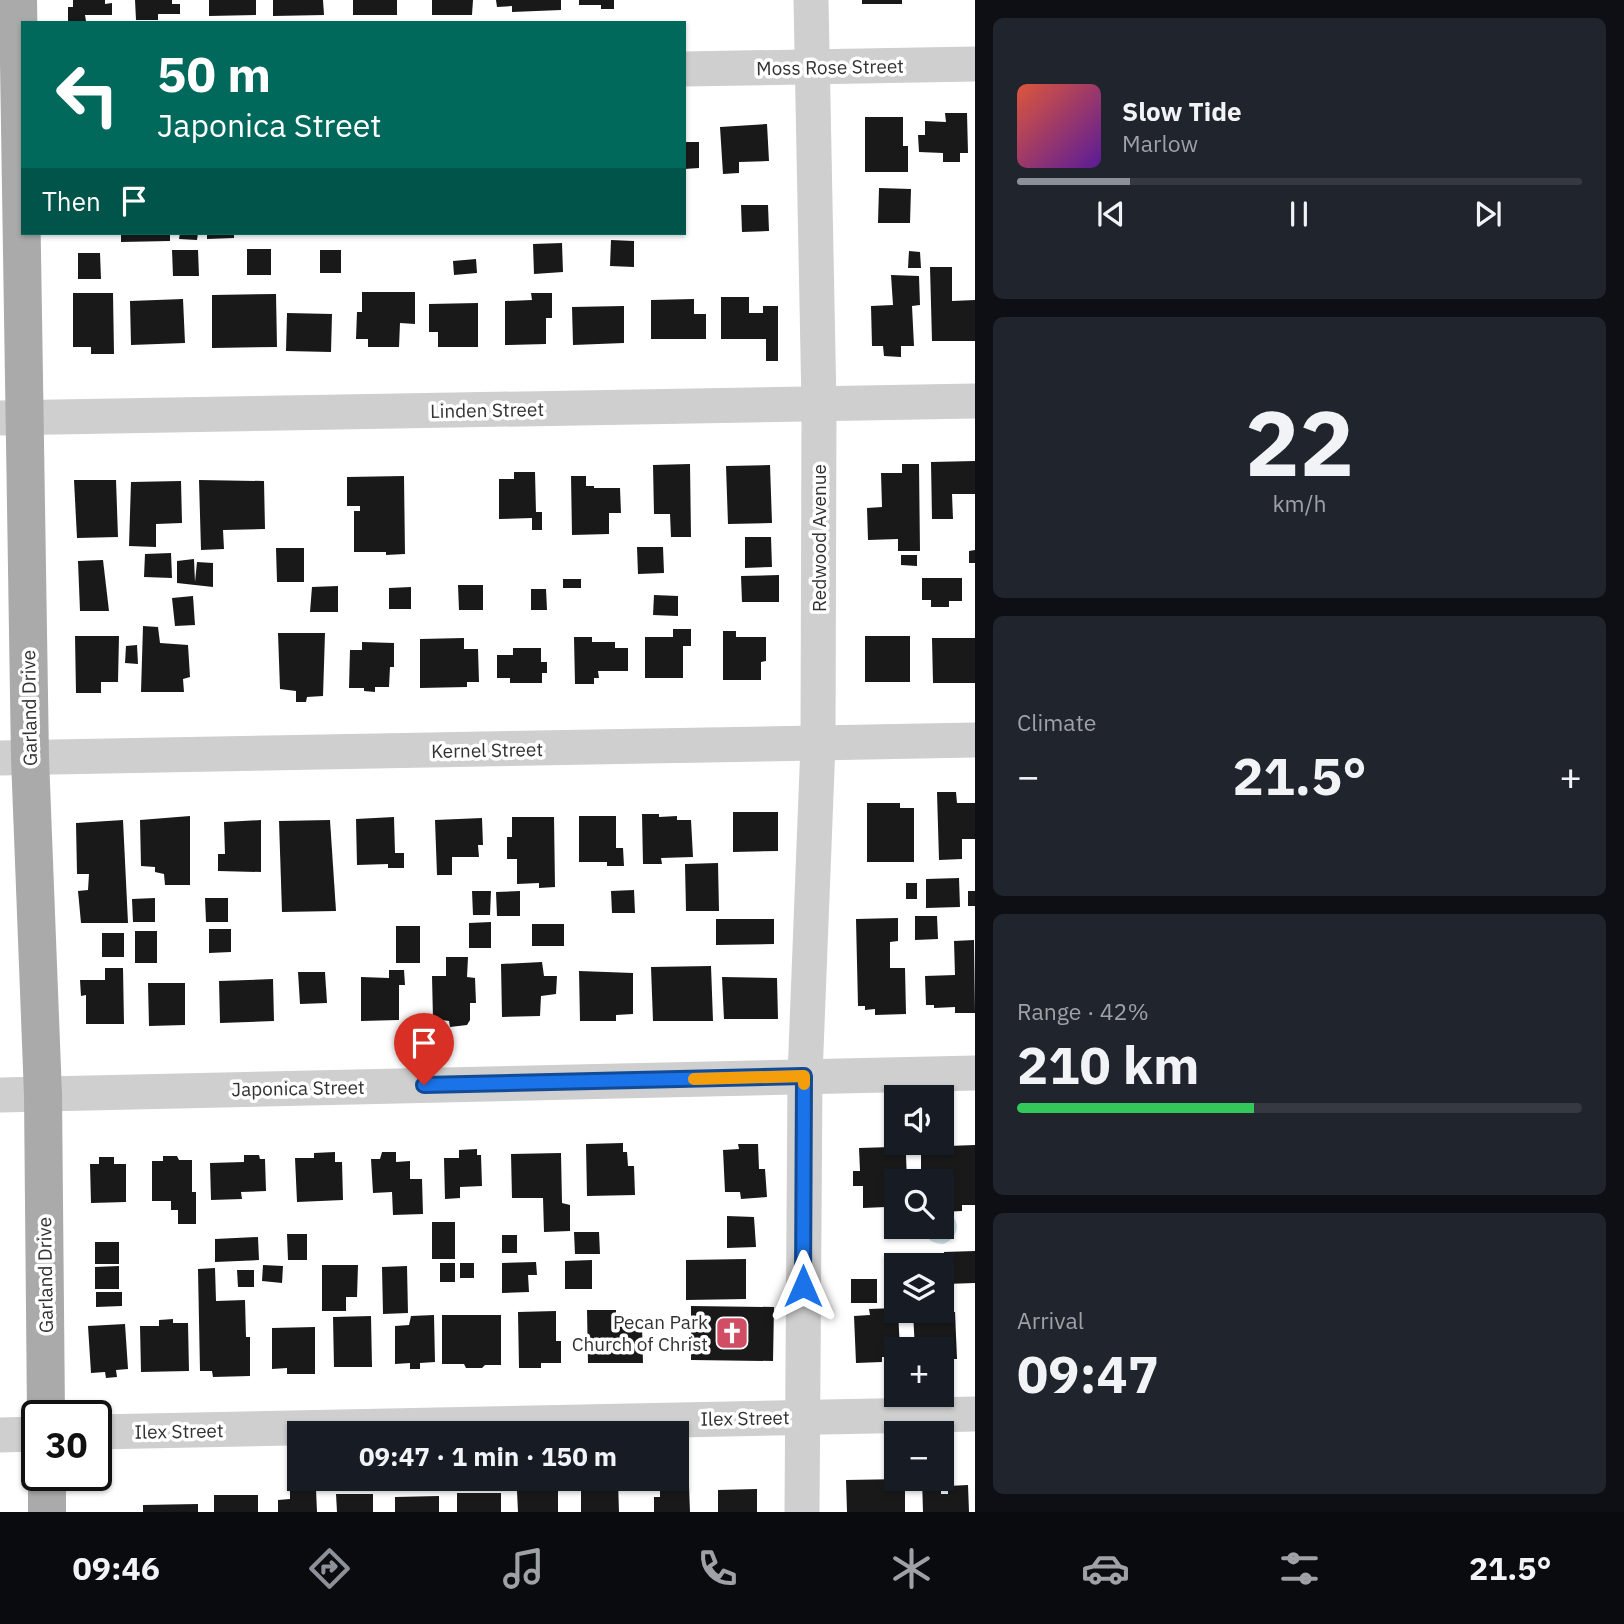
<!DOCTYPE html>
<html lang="en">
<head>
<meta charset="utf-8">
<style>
	body { margin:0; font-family:"IBM Plex Sans",sans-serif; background:#20242c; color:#f1f3f6; height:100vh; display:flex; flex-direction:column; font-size:26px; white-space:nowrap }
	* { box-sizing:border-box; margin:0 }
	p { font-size:23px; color:#9ea1a6 }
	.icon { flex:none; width:38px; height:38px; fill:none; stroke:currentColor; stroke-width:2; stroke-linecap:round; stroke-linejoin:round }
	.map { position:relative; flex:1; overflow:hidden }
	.side { display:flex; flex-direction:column; gap:18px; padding:18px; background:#0d0f14; width:649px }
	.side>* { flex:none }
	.banner { position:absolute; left:21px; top:21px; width:665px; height:214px; border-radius:0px; box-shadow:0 2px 5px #0004; background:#00695c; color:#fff; overflow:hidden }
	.tools { position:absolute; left:884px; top:1085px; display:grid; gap:14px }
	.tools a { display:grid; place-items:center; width:70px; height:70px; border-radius:0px; background:#171b24; box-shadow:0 2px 5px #0004; font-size:35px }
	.speed { position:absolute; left:21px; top:1400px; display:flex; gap:14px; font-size:35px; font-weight:700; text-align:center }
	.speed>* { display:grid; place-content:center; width:91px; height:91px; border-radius:50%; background:#171b24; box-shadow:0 2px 5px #0004; line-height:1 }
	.speed .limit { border:4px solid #111; border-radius:10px; background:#fff; color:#111 }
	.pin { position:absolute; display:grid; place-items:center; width:60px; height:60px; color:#fff; margin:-72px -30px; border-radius:50% 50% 50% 0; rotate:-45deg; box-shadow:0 0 7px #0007 }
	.pin .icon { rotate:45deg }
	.me { position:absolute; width:77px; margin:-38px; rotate:0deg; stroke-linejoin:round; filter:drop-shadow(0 0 5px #0008) }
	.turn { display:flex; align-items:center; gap:24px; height:147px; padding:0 21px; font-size:32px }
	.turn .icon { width:91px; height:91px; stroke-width:2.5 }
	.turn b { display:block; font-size:49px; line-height:60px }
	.then { display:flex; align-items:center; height:66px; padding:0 21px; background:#0003; gap:14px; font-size:26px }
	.big { font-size:52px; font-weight:800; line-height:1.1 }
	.side .tile { flex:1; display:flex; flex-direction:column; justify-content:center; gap:10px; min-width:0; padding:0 24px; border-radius:10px; background:#20242c }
	.side .dial { align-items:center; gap:0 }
	.dial b { font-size:91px; line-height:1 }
	.song { display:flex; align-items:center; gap:21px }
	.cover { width:84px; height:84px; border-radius:10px; background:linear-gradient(135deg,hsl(10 70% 55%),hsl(270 70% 35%)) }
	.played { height:7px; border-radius:4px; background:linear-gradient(90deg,#8c9099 20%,#363941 20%) }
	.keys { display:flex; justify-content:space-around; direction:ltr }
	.heat { display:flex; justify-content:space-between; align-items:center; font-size:38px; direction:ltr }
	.charge { height:10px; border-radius:5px; background:linear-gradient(90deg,#34c759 42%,#363941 0) }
	.trip { position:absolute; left:287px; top:1421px; width:402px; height:70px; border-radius:0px; background:#171b24; box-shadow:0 2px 5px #0004; font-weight:800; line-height:70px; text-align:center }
	.tabs { display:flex; height:112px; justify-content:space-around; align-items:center; background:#090b0e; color:#9ea1a6 }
	.tabs .icon { width:49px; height:49px }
	.tabs .selected { color:#8c9099 }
	.tabs b { font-size:32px; color:#f1f3f6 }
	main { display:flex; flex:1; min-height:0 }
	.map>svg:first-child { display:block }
</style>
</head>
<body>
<main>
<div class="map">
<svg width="975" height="1512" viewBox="0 0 975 1512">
	<rect width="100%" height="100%" fill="#fff"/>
	<path fill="#cadde4" d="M942 1211C961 1216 962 1235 944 1244 932 1244 925 1239 924 1227H942Z"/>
	<g fill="#191919">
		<path d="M73 0H105V4L112 3V15H85L86 21H68V7H73Z"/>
		<path d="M135 0H172V4H180V14H158V20H136Z"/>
		<path d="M209 0H256V15L209 16Z"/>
		<path d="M273 0H323L324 15 273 16Z"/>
		<rect x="353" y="0" width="44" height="15"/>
		<path d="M432 0H473L472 15H432Z"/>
		<path d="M496 0H561V10L512 12V6L497 7Z"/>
		<path d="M579 0H614V9H601V5H579Z"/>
		<rect x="862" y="0" width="40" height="4"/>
		<path d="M945 113H967L968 153H960V162H943V153L919 152 918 135H925V121L946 122Z"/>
		<path d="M865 117H903V146H908V172H865Z"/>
		<path d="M767 124 769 161 739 162V173L723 174 720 127Z"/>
		<path d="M684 142H699V168L684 169Z"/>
		<path d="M879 188 911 189 910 223H878Z"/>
		<path d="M741 205H768L769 231 742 232Z"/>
		<path d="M121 233H170V241L121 242Z"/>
		<path d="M180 233H198L197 240 179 239Z"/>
		<path d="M207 233H234V238L207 239Z"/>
		<rect x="318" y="233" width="26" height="2"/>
		<path d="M611 240 634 241V267L610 266Z"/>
		<path d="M562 243 563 272 534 274 533 244Z"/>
		<rect x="247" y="249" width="24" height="26"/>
		<path d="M172 250H198L199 276H173Z"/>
		<rect x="320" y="250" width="21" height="23"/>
		<path d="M909 251 920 252 921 268H908Z"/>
		<path d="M78 253H100L101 279H78Z"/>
		<path d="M476 259 477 273 454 275 453 261Z"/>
		<path d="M930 267H952V301L975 300V341H932Z"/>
		<path d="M891 275 919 276 920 305 912 306 914 346H901V357L884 356 883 346H872L871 306 893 305Z"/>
		<path d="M362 292H415V324L400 323 399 347H368V339H356L357 312H362Z"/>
		<path d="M73 293H113L114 354H91V347H73Z"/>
		<path d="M531 293H552V318H546V344L505 345V301L532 300Z"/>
		<path d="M276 294 277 347 212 348V295Z"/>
		<path d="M721 297H749V313H763V306H778V361H766V339H721Z"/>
		<path d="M183 299 185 343 131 345 130 301Z"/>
		<path d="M694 299V314H706V339H651V300Z"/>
		<path d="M478 303V347H438V332H429V304Z"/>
		<path d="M624 306V343L573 345 572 307Z"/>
		<path d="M287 313 332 314 331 352 286 351Z"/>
		<path d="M975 461V494H952L953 519H932L931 462Z"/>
		<path d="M690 464 691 537H671L670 514H654L653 465Z"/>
		<path d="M902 464H919L920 551H898V539L868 540 867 508 882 507 881 473H902Z"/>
		<path d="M770 465 772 523 728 524 726 466Z"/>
		<path d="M514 472H535L536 512H542V530H532V518L499 519V479H514Z"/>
		<path d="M404 476 405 554 386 555V552H354V511H360V506H347V477Z"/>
		<path d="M571 476H586V486H594V488H620L621 513H609V534L572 535Z"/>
		<path d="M74 480H116L118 537 77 538Z"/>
		<path d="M199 480 264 481 265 529 223 530 224 549 201 550Z"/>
		<path d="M181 481 182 523 156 524V547L129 546 131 482Z"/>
		<path d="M745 537H771L772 567 745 568Z"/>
		<path d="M637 547H663L664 573 638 574Z"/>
		<path d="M276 548H304V582H277Z"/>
		<path d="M975 550V563H969V551Z"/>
		<path d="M171 553 172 578 144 577 145 554Z"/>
		<path d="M901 555H917V566L901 565Z"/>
		<path d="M194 559 195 582 197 562 213 563V587L177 583V561Z"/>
		<path d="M103 560 109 611H80L78 561Z"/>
		<path d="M779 575V602H742L741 576Z"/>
		<path d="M922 578H962V601H949V607H931V600H922Z"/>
		<rect x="563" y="579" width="18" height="9"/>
		<path d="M458 585H483V610H459Z"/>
		<path d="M338 586V612H310L312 587Z"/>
		<path d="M411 587V609H389V588Z"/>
		<path d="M531 589H546L547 610H531Z"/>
		<path d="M654 595 678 596V616L653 615Z"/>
		<path d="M193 596 195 625 175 626 172 598Z"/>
		<path d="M143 626 158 627 160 643 188 645 190 677 183 679 184 692H141Z"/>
		<path d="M673 629H691V646H683V678H645V637H673Z"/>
		<path d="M723 631H736V637H766V661L761 662V680H723Z"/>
		<path d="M278 633H325L323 696 307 697 306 702H296V691L280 689Z"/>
		<path d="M75 636H119L118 682H101V693H76Z"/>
		<rect x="865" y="636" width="45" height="46"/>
		<path d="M574 637H592V642H615V648H628V671H598L599 678H594V684H575Z"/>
		<path d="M464 638V649H478L479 682H467V687L420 688V639Z"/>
		<path d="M932 638H975V683H933Z"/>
		<path d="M362 642 394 643V667H390L389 687H375V692L364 691V688H349L350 650H362Z"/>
		<path d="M137 645 138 664 125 663 126 646Z"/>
		<path d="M513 648H541V662H547V673H542V683H510V678H497V655H513Z"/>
		<path d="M937 792H956L957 803H975V839H962V859L939 860Z"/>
		<path d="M867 803H900V808H914V862H867Z"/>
		<path d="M733 812H778V851L733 852Z"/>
		<path d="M642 814H659V817L677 816V820H691L693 857 661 858 662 864H643Z"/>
		<path d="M190 816V885H165L164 874 155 872V867L141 866 140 820Z"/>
		<path d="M579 816H616V848H623L624 866H607V862H579Z"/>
		<path d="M394 817 395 853H404V868H388V864L357 865 356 819Z"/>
		<path d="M512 817H554L555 887 539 888V883L517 884V859H507V837H512Z"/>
		<path d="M482 818 483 845H478L479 857H452V875H437L435 820Z"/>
		<path d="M123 820 128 923H81L78 891 88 890 89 874H77L76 823Z"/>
		<path d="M261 820V872L218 871V854H225L224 822Z"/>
		<path d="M330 820 336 911 282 912 279 821Z"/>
		<path d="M718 863 719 911H686L685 864Z"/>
		<path d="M959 878 960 907 926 908V879Z"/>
		<rect x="906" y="883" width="11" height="16"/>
		<path d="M634 890 635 913H612L611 891Z"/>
		<path d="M472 891H491L490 915H473Z"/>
		<path d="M520 891V916H497L496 892Z"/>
		<rect x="968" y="891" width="7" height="15"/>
		<path d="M155 898V922H133L132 899Z"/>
		<path d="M205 898H228V922H206Z"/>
		<path d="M915 916H937L938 939 915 940Z"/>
		<path d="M898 918V941L890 942V968H905L906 1014 875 1015V1009L865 1010V1006H858L856 919Z"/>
		<path d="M716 919H774V944L716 945Z"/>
		<path d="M491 922V948H469V923Z"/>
		<rect x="532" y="924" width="32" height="22"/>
		<rect x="396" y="926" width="24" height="37"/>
		<path d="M209 929H231V952L209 953Z"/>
		<rect x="135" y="931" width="22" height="32"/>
		<rect x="102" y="933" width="22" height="24"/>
		<path d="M974 940 975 1013H955V1007L934 1008V1005H926L925 976 955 975 954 941Z"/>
		<path d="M446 957H468L467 977 475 978 476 1003H470V1020L467 1025 450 1027 449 1021 433 1019 432 976H446Z"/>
		<path d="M542 962 544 976H557L556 994 541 996 540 1016 502 1017 501 964Z"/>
		<path d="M711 966 713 1021H653L651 967Z"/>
		<path d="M105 968H123L124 1024H86V995L81 996 80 980H105Z"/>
		<path d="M389 970H404L405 985H399V1020L361 1021V977L389 978Z"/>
		<path d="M579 971 633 973V1014L616 1015V1021H580Z"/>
		<path d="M298 972H325L327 1003 300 1004Z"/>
		<path d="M722 977 777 978 778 1019H724Z"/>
		<path d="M273 979 274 1021 220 1023 219 981Z"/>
		<path d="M148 983H185V1025L149 1026Z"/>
		<path d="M623 1143V1152H627L628 1166H634L635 1195 587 1196 586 1144Z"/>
		<path d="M738 1144H758L759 1169H765L767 1197 741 1199 740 1192H725L723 1150 739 1149Z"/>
		<path d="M975 1145V1205H962V1211L942 1212V1181H921V1147Z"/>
		<path d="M892 1147 893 1155H906L907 1181H896V1189H886V1207L863 1208V1186H853V1171H860L859 1148Z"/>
		<path d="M477 1149V1155H481L482 1186 460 1187V1198L445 1199 444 1158H459V1150Z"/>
		<path d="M335 1152V1162H342L343 1200 297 1202 295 1158H314V1153Z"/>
		<path d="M382 1152H396V1162L410 1161V1179H422L423 1214 393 1215 392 1192 373 1193 371 1159H380Z"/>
		<path d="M561 1153 562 1203 570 1205V1231L544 1232 543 1198H512L511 1154Z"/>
		<path d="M244 1155H259L260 1159H265L266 1191 241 1192 242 1199 211 1200 210 1163 244 1162Z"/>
		<path d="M163 1156H177L179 1160H192V1192H196V1224H178V1210H171V1201H152V1161H163Z"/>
		<path d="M99 1157H114V1164H126V1202L91 1203 90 1164H99Z"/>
		<path d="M727 1216 754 1217 756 1247 727 1248Z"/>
		<rect x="432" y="1222" width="23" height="37"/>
		<path d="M574 1232H599L600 1254H575Z"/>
		<path d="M287 1234H307V1260H288Z"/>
		<rect x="502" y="1235" width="15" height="18"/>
		<path d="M258 1237 259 1260 215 1262V1239Z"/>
		<rect x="95" y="1242" width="24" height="22"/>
		<path d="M975 1251V1283L945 1284 944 1252Z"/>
		<path d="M746 1259V1299L686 1300V1260Z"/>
		<path d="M592 1260V1289H565V1261Z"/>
		<path d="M536 1262 537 1275H528L529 1292 502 1293V1263Z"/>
		<rect x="440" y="1263" width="15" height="19"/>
		<rect x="460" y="1263" width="14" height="15"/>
		<path d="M263 1265 283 1266 282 1283 262 1281Z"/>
		<path d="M322 1265H358L357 1297H346V1311H322Z"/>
		<path d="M119 1266V1289H95V1267Z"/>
		<path d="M407 1266 408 1313 383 1314 382 1267Z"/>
		<path d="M215 1268 216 1301 245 1300 246 1337H250V1376L213 1377 212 1371H200L198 1269Z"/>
		<path d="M237 1270H254V1287H238Z"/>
		<rect x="851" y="1279" width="26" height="24"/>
		<path d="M96 1292H122V1306L96 1307Z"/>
		<path d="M691 1306 774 1307 773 1361 691 1360Z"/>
		<path d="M896 1308V1311H898L900 1349H896V1357H882V1362L856 1363 854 1316 870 1315 869 1309Z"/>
		<path d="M587 1310H616V1326H642L643 1363H588Z"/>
		<path d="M556 1311V1341H561V1363H541V1368H519L518 1312Z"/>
		<path d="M955 1312 957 1359H942V1349H915L913 1313Z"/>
		<path d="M434 1315 435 1362 420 1363V1369H410V1363L395 1364V1326L409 1325 411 1316Z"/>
		<path d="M442 1315H501V1365H485L482 1368H466L464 1364H442Z"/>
		<path d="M371 1316 372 1367H334L333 1317Z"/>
		<path d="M173 1319V1323H188L189 1371 141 1372 140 1326H159V1320Z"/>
		<path d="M125 1324 128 1369 116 1370 117 1377 106 1378 105 1372 91 1373 88 1326Z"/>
		<path d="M315 1327V1374H287V1368L272 1369V1328Z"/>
		<path d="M905 1479V1512H847L846 1480Z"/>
		<path d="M922 1479H941V1494H948V1486L968 1485 969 1512H923Z"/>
		<path d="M581 1481H618L619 1512H581Z"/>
		<path d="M660 1486H689L690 1512H654V1497H660Z"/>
		<path d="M316 1489 317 1512H278V1500L290 1499V1490Z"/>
		<path d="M757 1489V1512H718V1490Z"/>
		<path d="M517 1491H558V1512H518Z"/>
		<rect x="457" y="1493" width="44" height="19"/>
		<path d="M336 1494H373V1512H337Z"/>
		<rect x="214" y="1495" width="44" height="17"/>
		<path d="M439 1496V1512H395V1497Z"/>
		<path d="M198 1504V1512H143V1505Z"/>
	</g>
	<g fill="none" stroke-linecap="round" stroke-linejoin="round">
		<g stroke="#cfcfcf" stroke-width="35">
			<path d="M684 69 975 64"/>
			<path d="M0 418 975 401"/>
			<path d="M0 758 975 740"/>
			<path d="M0 1095 975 1073"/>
			<path d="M96 1432 975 1414"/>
			<path d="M0 1435 37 1434"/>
			<path d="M802 1512 805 1076 818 744 819 405 811 0"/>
		</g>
		<g stroke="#aaa" stroke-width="38">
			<path d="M18 0 30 758 43 1095 46 1416"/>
			<path d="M47 1475V1512"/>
		</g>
	</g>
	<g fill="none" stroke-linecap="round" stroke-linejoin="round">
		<defs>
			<path id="route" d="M424 1085 804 1076 803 1286"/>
		</defs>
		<use href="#route" stroke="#114b97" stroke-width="18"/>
		<use href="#route" stroke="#1a73e8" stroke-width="12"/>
		<path stroke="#f59e0b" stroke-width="12" d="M694 1079 804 1076V1084"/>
	</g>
	<defs>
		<symbol id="church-square" viewBox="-11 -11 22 22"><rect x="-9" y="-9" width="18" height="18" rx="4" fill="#d14d63" stroke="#fff"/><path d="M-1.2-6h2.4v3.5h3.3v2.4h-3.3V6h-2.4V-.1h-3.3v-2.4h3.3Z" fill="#fff"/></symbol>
	</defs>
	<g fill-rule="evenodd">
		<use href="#church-square" x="713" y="1314" width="38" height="38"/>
	</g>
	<g text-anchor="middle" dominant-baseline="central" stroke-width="7" stroke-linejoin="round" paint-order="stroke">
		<g font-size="19" fill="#323232" stroke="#fff">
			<text transform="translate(830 67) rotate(-1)">Moss Rose Street</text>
			<text transform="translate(487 410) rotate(-1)">Linden Street</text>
			<text transform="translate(819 538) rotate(-90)">Redwood Avenue</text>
			<text transform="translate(29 708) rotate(-91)">Garland Drive</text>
			<text transform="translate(487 750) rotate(-1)">Kernel Street</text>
			<text transform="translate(298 1088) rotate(-1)">Japonica Street</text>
			<text transform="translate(45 1275) rotate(-91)">Garland Drive</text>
			<text transform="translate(745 1418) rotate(-1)">Ilex Street</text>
			<text transform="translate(179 1431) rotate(-1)">Ilex Street</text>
		</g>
		<g font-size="19" fill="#323232" stroke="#fff" text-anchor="end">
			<text x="708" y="1322">Pecan Park<tspan x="708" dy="22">Church of Christ</tspan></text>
		</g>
	</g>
</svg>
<div class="tools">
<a><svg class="icon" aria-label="sound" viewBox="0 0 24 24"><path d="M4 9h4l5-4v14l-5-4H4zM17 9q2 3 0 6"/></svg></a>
<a><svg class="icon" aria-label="search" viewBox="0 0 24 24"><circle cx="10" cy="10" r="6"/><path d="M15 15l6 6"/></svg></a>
<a><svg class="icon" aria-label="layers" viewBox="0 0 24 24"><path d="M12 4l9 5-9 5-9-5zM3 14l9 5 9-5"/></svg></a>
<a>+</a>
<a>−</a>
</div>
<div class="speed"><div class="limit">30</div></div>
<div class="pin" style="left:424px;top:1085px;background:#d93025"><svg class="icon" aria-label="arrive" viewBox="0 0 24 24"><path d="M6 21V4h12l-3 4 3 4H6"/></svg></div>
<svg class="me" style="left:803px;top:1286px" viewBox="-20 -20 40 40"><path d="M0-17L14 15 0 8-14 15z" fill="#1a73e8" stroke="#fff" stroke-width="4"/></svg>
<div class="trip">09:47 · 1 min · 150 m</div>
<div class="banner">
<div class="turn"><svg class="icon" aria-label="left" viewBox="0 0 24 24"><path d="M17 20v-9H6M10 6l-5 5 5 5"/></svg><div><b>50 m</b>Japonica Street</div></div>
<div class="then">Then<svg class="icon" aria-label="arrive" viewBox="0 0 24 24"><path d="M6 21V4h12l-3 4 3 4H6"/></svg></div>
</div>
</div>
<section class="side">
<div class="tile">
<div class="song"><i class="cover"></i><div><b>Slow Tide</b><p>Marlow</p></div></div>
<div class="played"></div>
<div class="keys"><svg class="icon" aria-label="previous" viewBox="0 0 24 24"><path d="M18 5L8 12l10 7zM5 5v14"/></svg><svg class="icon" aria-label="pause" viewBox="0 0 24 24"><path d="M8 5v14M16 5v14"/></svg><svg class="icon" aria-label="next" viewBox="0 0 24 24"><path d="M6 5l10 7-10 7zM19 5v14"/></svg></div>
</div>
<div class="tile dial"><b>22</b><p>km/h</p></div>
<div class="tile"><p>Climate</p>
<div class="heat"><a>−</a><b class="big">21.5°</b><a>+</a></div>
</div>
<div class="tile"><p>Range · 42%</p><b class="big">210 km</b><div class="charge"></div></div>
<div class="tile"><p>Arrival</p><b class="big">09:47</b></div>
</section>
</main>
<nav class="tabs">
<b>09:46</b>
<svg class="icon selected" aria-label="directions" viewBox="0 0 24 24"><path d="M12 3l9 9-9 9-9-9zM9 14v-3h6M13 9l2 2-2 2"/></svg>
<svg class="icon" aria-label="music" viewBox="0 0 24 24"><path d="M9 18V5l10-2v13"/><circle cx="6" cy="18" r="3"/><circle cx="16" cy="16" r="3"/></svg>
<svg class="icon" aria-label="phone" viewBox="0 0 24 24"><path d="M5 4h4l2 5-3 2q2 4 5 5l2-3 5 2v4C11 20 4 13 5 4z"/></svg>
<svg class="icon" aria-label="climate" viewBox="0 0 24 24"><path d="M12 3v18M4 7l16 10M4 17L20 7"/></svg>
<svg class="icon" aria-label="car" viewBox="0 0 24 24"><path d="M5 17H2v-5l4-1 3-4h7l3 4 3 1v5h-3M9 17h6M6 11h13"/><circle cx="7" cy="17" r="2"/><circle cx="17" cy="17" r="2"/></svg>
<svg class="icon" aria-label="filters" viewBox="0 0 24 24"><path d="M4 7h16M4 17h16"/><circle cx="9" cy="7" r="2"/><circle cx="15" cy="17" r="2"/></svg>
<b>21.5°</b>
</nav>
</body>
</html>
